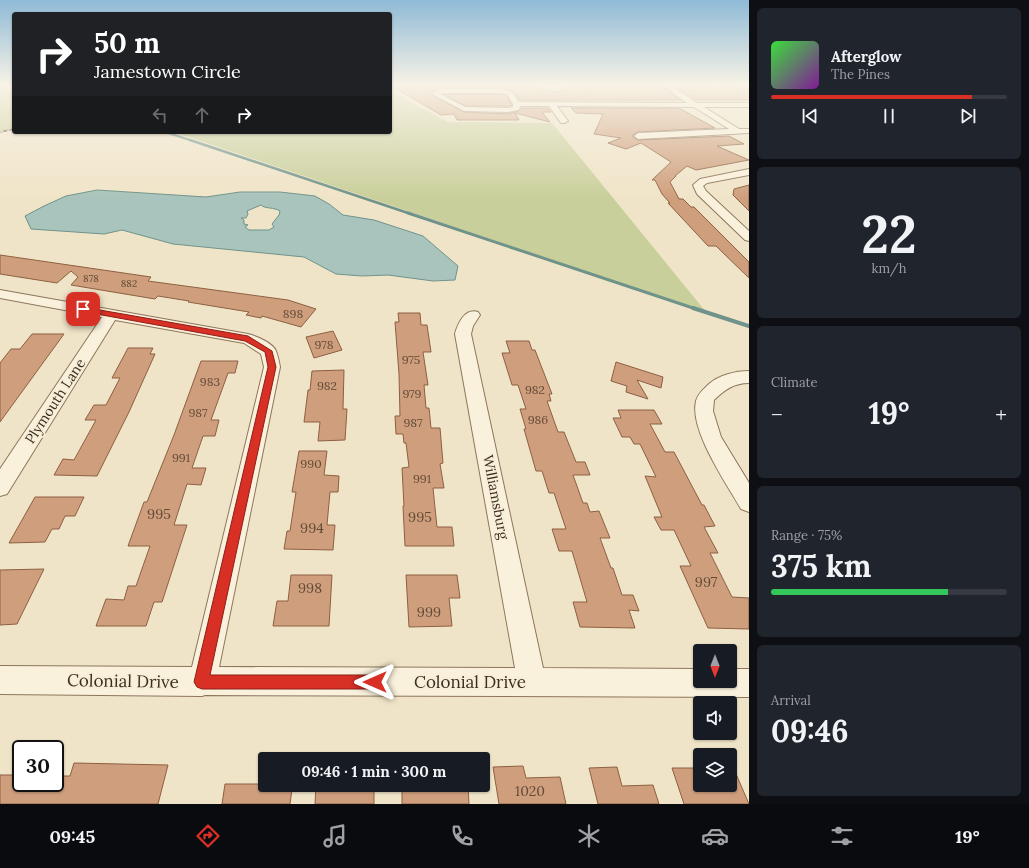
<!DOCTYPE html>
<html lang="en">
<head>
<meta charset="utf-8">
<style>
	body { margin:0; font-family:Lora,serif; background:#20242c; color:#f1f3f6; height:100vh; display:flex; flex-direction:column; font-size:15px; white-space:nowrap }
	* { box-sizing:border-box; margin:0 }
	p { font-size:13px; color:#9ea1a6 }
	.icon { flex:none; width:22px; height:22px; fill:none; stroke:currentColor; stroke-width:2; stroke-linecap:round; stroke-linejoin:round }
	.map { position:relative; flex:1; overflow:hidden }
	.sheet { display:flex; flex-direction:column; gap:8px; padding:8px; background:#0d0f14; width:280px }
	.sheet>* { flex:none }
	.top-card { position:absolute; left:12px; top:12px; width:380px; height:122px; border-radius:4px; box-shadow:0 1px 3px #0004; background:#202124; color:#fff; overflow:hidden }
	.needle { width:26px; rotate:180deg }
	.controls { position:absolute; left:693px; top:644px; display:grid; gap:8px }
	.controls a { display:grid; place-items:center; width:44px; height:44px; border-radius:4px; background:#171b24; box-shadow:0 1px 3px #0004; font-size:20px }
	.speed { position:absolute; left:12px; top:740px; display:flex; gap:8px; font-size:20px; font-weight:700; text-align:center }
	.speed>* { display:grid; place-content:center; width:52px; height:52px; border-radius:50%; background:#171b24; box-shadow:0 1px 3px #0004; line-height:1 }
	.speed .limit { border:2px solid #111; border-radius:6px; background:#fff; color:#111 }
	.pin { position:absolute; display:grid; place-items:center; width:34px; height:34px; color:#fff; margin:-17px; border-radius:8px; box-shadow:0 2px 6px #0006 }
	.me { position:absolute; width:44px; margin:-22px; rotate:270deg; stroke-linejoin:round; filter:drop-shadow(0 0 3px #0008) }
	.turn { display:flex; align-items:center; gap:14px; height:84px; padding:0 16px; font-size:18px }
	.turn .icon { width:52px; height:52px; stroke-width:2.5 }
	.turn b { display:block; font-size:28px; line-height:34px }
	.lanes { display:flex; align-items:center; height:38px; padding:0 16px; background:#0003; justify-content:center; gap:20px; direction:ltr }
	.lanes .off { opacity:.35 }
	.big { font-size:30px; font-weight:700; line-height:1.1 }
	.sheet .tile { flex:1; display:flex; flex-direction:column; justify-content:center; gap:6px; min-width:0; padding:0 14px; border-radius:6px; background:#20242c }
	.sheet .dial { align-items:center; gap:0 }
	.dial b { font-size:52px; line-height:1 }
	.song { display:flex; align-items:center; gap:12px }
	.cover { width:48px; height:48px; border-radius:6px; background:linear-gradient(135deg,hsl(120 70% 55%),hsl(290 70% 35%)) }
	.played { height:4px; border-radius:2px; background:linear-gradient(90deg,#d93025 85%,#363941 85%) }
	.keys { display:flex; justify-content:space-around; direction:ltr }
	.heat { display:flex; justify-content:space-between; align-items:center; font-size:22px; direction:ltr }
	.charge { height:6px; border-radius:3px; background:linear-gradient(90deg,#34c759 75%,#363941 0) }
	.trip { position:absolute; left:258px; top:752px; width:232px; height:40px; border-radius:4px; background:#171b24; box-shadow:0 1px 3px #0004; font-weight:700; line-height:40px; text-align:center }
	.dock { display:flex; height:64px; justify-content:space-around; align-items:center; background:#090b0e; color:#9ea1a6 }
	.dock .icon { width:28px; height:28px }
	.dock .on { color:#d93025 }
	.dock b { font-size:18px; color:#f1f3f6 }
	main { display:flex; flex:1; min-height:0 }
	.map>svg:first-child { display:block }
</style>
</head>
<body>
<main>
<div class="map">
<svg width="749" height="804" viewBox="0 0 749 804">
	<rect width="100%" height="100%" fill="#f0e4c8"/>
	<g fill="#c9cf9b">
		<path d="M0 85H14V130L0 133Z"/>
		<path d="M390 91 448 122 552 123 706 312 174 132H390Z"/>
	</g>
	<path fill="#a9c4bc" stroke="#6f938a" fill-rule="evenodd" d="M97 190 206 197 240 192H280L315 196 329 204 343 215 374 220 423 236 458 266 455 280 433 281 388 275 362 276 336 274 304 257 173 244 122 230 104 234 31 229 25 216 44 206 66 196ZM261 205C265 209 274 207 280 211L279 215 272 224 274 227 269 230H249L245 227 248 225 244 224V220L241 218H246L248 214 247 211Z"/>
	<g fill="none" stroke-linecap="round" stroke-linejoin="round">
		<path stroke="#6f938a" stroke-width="2" d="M165 132 193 141"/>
		<path stroke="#6f938a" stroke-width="2.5" d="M190 140 411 214"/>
		<path stroke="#6f938a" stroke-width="3" d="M408 213 696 309"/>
		<path stroke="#6f938a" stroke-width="4" d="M693 308 749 326"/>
	</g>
	<g fill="#cf9f7d" stroke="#8d5f41">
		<path d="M417 85H498L500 88H440L431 95 464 112 508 114 519 111 521 108H548L551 112H542L550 122 515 113 519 120H457L454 114 441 115 395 88Z"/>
		<path d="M507 85H523L559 92 564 87 589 88 586 86H661L681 100H520L512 91 500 88Z"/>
		<path d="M675 86 749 88V100H696Z"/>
		<path d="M444 94H502L506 95 512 106H465Z"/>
		<path d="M571 108H679L715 128 638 132 633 135V137L638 140 729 136 744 144 717 146 749 160 696 170 687 166 675 176H676L670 182 679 199H683L691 207H694L749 262V278L716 246H708L668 203H670L662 194 655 180H652L671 162 641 143 626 149 608 143 621 138 594 134 603 114 576 113Z"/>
		<path d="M749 185V211L733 195 734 189Z"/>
		<path d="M0 255 151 277 148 281 288 300 316 309 301 327 262 316 261 318 246 315 249 312 188 302 189 301 158 296 155 299 71 285 78 277 71 271 57 283 0 274Z"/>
		<path d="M398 313H420L421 325H427L431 352H423L428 385H424L426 408H429L431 428H440L443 463 440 464 444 488H433L437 527H452L454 546H405L403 506H404L402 468 409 467 406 443H404L403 434H396L395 416H400L399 374 395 322H399Z"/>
		<path d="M333 331 342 350 314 358 306 337Z"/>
		<path d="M32 334H64L0 422V363L11 349H20Z"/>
		<path d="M506 341H529L532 350H535L552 394H549L551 401H547L558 432H564L576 462H585L590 475H573L583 503H587L590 512 599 511 610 538H600L611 568H613L622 595H633L639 611 629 610 635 628 580 627 573 602H587L572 551H559L552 529H566L554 493H549L542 471H536L524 429H526L520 409H526L518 385H512L502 353H510Z"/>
		<path d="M128 348H153L150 354H155L129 412 97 476 54 475 63 459 74 460 96 420H85L94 405H106L120 378H112Z"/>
		<path d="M201 361H238L235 373H228L211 420H219L215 436H203L192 468H206L201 485 187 484 174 525H187L162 602H154L146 626H96L106 599 124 600 128 586H136L150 546H128L144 502H147L174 435Z"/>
		<path d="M616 362 663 377 661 388 637 380 648 399 626 392 627 386 611 381Z"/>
		<path d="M344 370 343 409H347L345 440 318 441 320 422H304L308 390H310L312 371Z"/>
		<path d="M618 410H654L662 424H650L665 452H674L702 505H704L715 526 704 527 718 553H710L732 597 749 598V629L708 628 680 566H691L674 530H661L654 517H662L645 476 656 477 640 444H634L630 437H622L613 418H621Z"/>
		<path d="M299 451H327L324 475 339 476 338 492H330L327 525H335L333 550 284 549 287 531H290L296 492H292Z"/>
		<path d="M35 497H84L75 516H65L59 529H52L45 542 9 543Z"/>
		<path d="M44 569 17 624 0 625V570Z"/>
		<path d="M291 575H332L329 626H273L277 601H288Z"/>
		<path d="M406 575H457L460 598H449L452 626 409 627Z"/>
		<path d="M730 760 749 804H684L672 768H700V785H730Z"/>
		<path d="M74 763 120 764 168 765 158 804H0V775H21V783H55V776H70Z"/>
		<path d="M523 766 526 778 560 777 566 804H499L493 767Z"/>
		<path d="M617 767 622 786 653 785 659 804H598L589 768Z"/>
		<path d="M225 784H265V785H285V789H292L290 804H222Z"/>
		<path d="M316 785H374V804H315Z"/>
		<path d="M402 785H468L469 804H402Z"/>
	</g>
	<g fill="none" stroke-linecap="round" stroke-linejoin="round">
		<defs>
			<g id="minor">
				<path d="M662 85H670L697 103H749V107H704L739 129H749V133L638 139 634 136 638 133 729 129 694 107 557 106 568 121 564 123H561L549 106H520L519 110 508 112 464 111 432 94 440 89H502L512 92 519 102 687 103ZM441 93H502L507 94 513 104V107L508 108 465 107 440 94Z"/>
				<path d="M749 169V175L707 183 703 186 706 191 749 231V241L745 240 697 194 693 185 700 179Z"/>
				<path d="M0 290 248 334C256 336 273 343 276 351 278 356 279 362 280 367L219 667 515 668 455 334C458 323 465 308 478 312L480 315 473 326 471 334 543 668 700 669V681H730V669H749V697L205 695 202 696 0 694V666L192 667 264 367 261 354 244 343 115 320 7 494 0 496V469L102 317 0 298Z"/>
				<path d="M749 371V383C734 383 724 390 714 400L713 411 721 437 749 483V512L741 509C727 484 689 430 696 401 698 393 704 389 709 384 719 375 735 371 749 371Z"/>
			</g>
		</defs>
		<use href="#minor" stroke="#8d765c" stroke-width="2"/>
		<use href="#minor" fill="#faf1dc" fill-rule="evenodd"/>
		<defs>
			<path id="rail" d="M0 132 14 129"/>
		</defs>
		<use href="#rail" stroke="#3d2e20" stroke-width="1.5"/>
		<use href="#rail" stroke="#f7eed8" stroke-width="1" stroke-dasharray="3.5" stroke-linecap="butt"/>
	</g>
	<linearGradient id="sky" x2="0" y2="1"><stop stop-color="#8fbad6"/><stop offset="0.43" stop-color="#f8f3e6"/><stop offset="1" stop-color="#f8f3e6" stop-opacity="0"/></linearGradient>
	<rect width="749" height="198" fill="url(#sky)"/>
	<path fill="#d93025" stroke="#8d1f18" d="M83 307 248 336 272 351 276 367 210 675H375L380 677 382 682 380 687 375 689H202L197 687 194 682 268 367 265 352 245 341 80 311 79 309Z"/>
	<g text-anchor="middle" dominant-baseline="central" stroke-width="4" stroke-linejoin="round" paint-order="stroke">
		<g font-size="10" fill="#624a37">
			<text x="91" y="278">878</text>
			<text x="129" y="283">882</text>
		</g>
		<g font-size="12" fill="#624a37">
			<text x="293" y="313">898</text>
			<text x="324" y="344">978</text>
			<text x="411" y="359">975</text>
			<text x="210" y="381">983</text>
			<text x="327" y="385">982</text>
			<text x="535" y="389">982</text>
			<text x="412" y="393">979</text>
			<text x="198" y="412">987</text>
			<text x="538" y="419">986</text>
			<text x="413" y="422">987</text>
			<text x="181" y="457">991</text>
			<text x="311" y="463">990</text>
			<text x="422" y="478">991</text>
		</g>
		<g font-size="14" fill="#3d2e20" stroke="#f7eed8">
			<text transform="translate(55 401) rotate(-57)">Plymouth Lane</text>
			<text transform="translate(496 497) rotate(79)">Williamsburg</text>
		</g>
		<g font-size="14" fill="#624a37">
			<text x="159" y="514">995</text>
			<text x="420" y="517">995</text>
			<text x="312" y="528">994</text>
			<text x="706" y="582">997</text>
			<text x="310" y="588">998</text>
			<text x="429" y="612">999</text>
			<text x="530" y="791">1020</text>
		</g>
		<g font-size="17" fill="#3d2e20" stroke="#f7eed8">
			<text transform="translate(123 681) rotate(1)">Colonial Drive</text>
			<text x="470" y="682">Colonial Drive</text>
		</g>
	</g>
</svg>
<div class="controls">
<a><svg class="needle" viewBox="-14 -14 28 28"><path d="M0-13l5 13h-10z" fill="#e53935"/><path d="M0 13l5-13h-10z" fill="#9ea1a6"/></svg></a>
<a><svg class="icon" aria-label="sound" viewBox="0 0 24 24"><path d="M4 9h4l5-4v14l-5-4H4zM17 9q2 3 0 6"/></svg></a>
<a><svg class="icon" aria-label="layers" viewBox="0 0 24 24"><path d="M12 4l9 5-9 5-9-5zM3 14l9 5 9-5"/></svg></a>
</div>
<div class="speed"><div class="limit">30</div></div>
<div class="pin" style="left:83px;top:309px;background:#d93025"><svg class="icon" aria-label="arrive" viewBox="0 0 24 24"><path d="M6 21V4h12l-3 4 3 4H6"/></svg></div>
<svg class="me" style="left:375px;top:682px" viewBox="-20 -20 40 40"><path d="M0-17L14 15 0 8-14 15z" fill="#d93025" stroke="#fff" stroke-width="4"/></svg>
<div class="trip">09:46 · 1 min · 300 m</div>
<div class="top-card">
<div class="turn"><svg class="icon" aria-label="right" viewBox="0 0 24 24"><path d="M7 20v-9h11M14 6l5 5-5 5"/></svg><div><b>50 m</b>Jamestown Circle</div></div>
<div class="lanes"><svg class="icon off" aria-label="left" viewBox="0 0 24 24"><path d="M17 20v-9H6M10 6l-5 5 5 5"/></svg><svg class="icon off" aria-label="ahead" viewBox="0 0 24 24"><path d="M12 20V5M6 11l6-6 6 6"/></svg><svg class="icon" aria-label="right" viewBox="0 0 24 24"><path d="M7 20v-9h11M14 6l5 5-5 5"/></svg></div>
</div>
</div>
<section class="sheet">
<div class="tile">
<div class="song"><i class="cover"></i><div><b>Afterglow</b><p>The Pines</p></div></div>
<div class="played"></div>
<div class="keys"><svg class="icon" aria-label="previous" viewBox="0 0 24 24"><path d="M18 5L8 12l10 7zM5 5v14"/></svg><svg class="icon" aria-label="pause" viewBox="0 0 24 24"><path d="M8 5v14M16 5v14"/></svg><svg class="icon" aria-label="next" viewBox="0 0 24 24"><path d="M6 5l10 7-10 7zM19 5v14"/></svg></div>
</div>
<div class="tile dial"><b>22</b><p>km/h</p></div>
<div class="tile"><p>Climate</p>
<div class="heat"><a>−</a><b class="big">19°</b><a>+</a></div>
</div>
<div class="tile"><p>Range · 75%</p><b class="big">375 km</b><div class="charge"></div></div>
<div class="tile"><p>Arrival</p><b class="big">09:46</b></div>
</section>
</main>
<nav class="dock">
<b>09:45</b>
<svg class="icon on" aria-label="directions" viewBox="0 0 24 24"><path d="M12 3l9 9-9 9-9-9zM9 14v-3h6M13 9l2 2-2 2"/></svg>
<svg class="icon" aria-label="music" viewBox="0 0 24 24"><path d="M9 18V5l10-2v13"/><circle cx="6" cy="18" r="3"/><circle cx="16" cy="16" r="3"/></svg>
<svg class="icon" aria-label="phone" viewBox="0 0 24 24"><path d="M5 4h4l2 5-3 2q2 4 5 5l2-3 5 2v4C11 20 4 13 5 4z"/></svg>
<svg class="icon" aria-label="climate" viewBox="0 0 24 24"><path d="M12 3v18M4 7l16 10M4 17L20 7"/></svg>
<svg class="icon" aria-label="car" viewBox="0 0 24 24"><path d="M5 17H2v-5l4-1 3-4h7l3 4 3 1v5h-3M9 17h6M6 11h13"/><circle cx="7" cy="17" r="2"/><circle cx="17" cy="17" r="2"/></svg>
<svg class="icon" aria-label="filters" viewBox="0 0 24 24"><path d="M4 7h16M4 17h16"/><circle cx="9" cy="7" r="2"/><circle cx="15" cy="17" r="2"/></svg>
<b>19°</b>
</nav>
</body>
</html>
